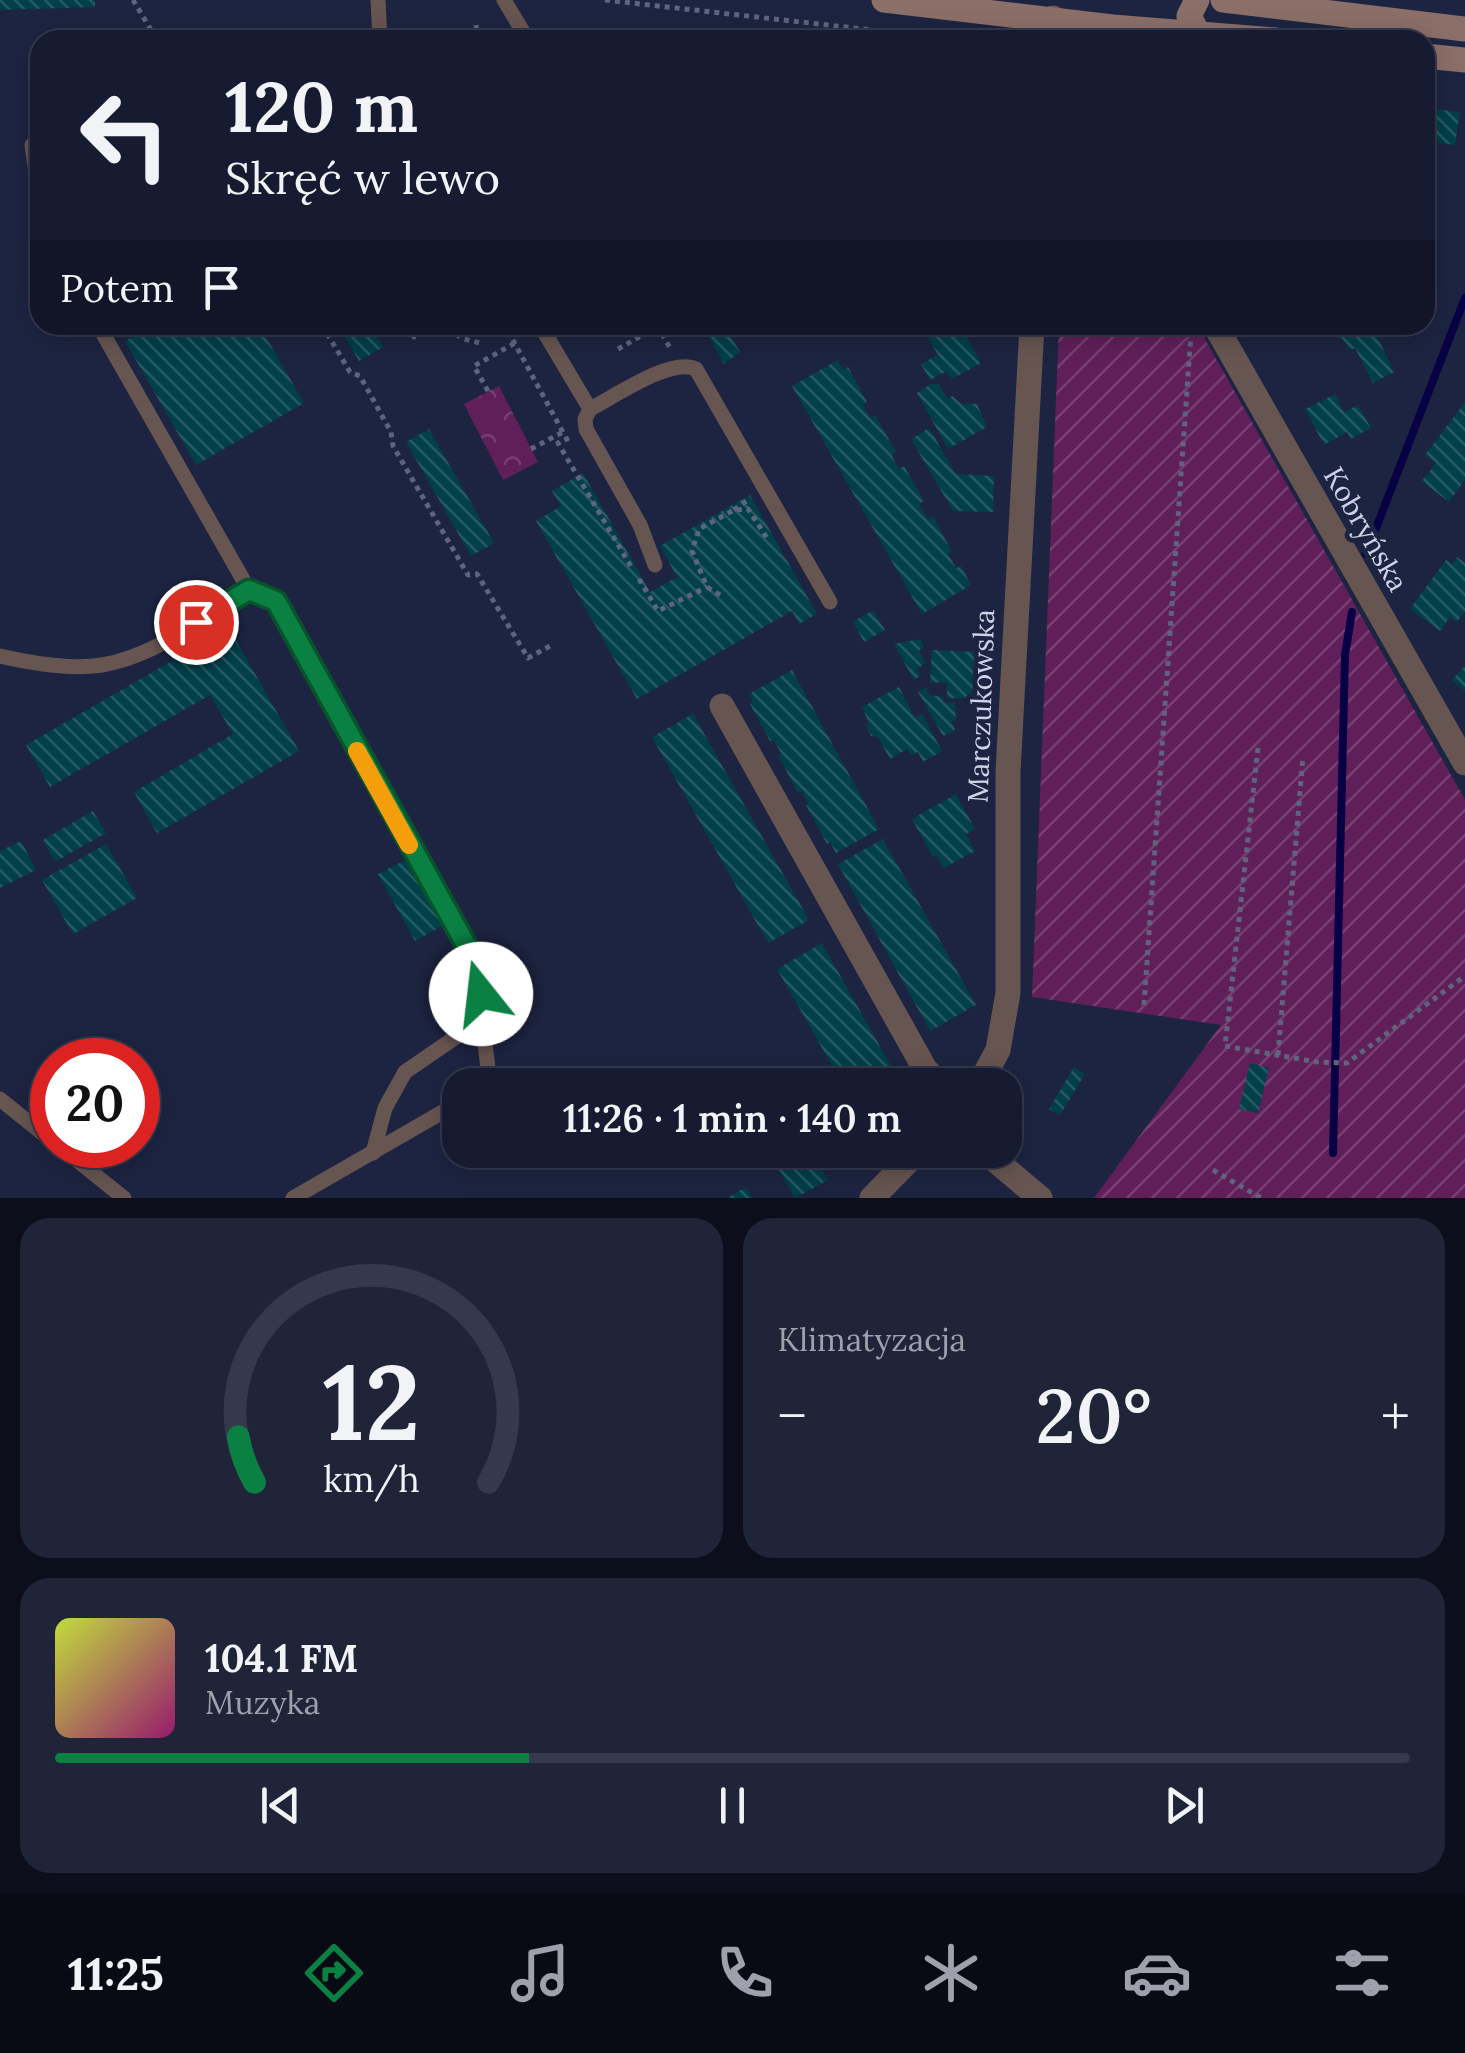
<!DOCTYPE html>
<html lang="pl">
<head>
<meta charset="utf-8">
<style>
	body { margin:0; font-family:Lora,serif; background:#1f2439; color:#f1f3f6; height:100vh; display:flex; flex-direction:column; font-size:38px; white-space:nowrap }
	* { box-sizing:border-box; margin:0 }
	p { font-size:32px; color:#9ea1ab }
	.icon { flex:none; width:55px; height:55px; fill:none; stroke:currentColor; stroke-width:2; stroke-linecap:round; stroke-linejoin:round }
	.map { position:relative; height:1198px; overflow:hidden }
	.side { display:flex; flex-direction:column; gap:20px; padding:20px; background:#0c0f1b; flex:1 }
	.side>* { flex:none }
	.guide { position:absolute; left:30px; top:30px; width:1405px; height:305px; border-radius:30px; box-shadow:0 5px 25px #0003,0 0 0 2px #35394d; background:#161b31; color:#f1f3f6; overflow:hidden }
	.speed { position:absolute; left:30px; top:1038px; display:flex; gap:20px; font-size:50px; font-weight:700; text-align:center }
	.speed>* { display:grid; place-content:center; width:130px; height:130px; border-radius:50%; background:#161b31; box-shadow:0 5px 25px #0003,0 0 0 2px #35394d; line-height:1 }
	.speed .limit { border:15px solid #d22; background:#fff; color:#111 }
	.pin { position:absolute; display:grid; place-items:center; width:85px; height:85px; color:#fff; margin:-42px; border:5px solid #fff; border-radius:50%; box-shadow:0 2px 10px #0007 }
	.me { position:absolute; width:110px; margin:-55px; rotate:344deg; stroke-linejoin:round; filter:drop-shadow(0 0 8px #0008) }
	.turn { display:flex; align-items:center; gap:35px; height:210px; padding:0 30px; font-size:45px }
	.turn .icon { width:130px; height:130px; stroke-width:2.5 }
	.turn b { display:block; font-size:70px; line-height:85px }
	.then { display:flex; align-items:center; height:95px; padding:0 30px; background:#0003; gap:20px; font-size:38px }
	.big { font-size:75px; font-weight:600; line-height:1.1 }
	.side .card { flex:1; display:flex; flex-direction:column; justify-content:center; gap:15px; min-width:0; padding:0 35px; border-radius:30px; background:#1f2439 }
	.side .dial { align-items:center; gap:0 }
	.dial svg { height:260px; overflow:visible; fill:none; stroke:#35394d; stroke-width:7; stroke-linecap:round; text-anchor:middle }
	.dial text { fill:#f1f3f6; stroke:none }
	.song { display:flex; align-items:center; gap:30px }
	.cover { width:120px; height:120px; border-radius:15px; background:linear-gradient(135deg,hsl(70 70% 55%),hsl(320 70% 35%)) }
	.played { height:10px; border-radius:5px; background:linear-gradient(90deg,#0b8043 35%,#35394d 35%) }
	.keys { display:flex; justify-content:space-around; direction:ltr }
	.heat { display:flex; justify-content:space-between; align-items:center; font-size:55px; direction:ltr }
	.side .tiles { flex:1; display:grid; gap:20px; grid-template-columns:1fr 1fr }
	.card:last-child { grid-column:span 2 }
	.trip { position:absolute; left:442px; top:1068px; width:580px; height:100px; border-radius:30px; background:#161b31; box-shadow:0 5px 25px #0003,0 0 0 2px #35394d; font-weight:600; line-height:100px; text-align:center }
	.dock { display:flex; height:160px; justify-content:space-around; align-items:center; background:#090b14; color:#9ea1ab }
	.dock .icon { width:70px; height:70px }
	.dock .on { color:#0b8043 }
	.dock b { font-size:45px; color:#f1f3f6 }
	.map>svg:first-child { display:block }
</style>
</head>
<body>
<div class="map">
<svg width="1465" height="1198" viewBox="0 0 1465 1198">
	<defs>
		<pattern id="park-crowns" width="20" height="18" patternUnits="userSpaceOnUse" patternTransform="scale(2.5)"><rect width="20" height="18" fill="#611f5a"/><path d="M2 6a3 3 0 1 1 6 0M12 15a3 3 0 1 1 6 0" fill="none" stroke="#763f72"/></pattern>
		<pattern id="garden-furrows" width="10" height="10" patternUnits="userSpaceOnUse" patternTransform="scale(2.5)"><rect width="10" height="10" fill="#611f5a"/><path d="M-1 1l2-2M0 10L10 0M9 11l2-2" fill="none" stroke="#763f72"/></pattern>
		<pattern id="building-back-hatch" width="6" height="6" patternUnits="userSpaceOnUse" patternTransform="scale(2.5)"><rect width="6" height="6" fill="#013f49"/><path d="M-1 5l2 2M0 0l6 6M5-1l2 2" fill="none" stroke="#255a63"/></pattern>
	</defs>
	<rect width="100%" height="100%" fill="#1d2441"/>
	<path fill="url(#park-crowns)" d="M499 386 538 462 503 480 464 404Z"/>
	<path fill="url(#garden-furrows)" d="M1059 325H1197L1465 800V1198H1094L1221 1025 1032 997Z"/>
	<g fill="none" stroke-linecap="round" stroke-linejoin="round">
		<g stroke="#080044" stroke-width="8">
			<path d="M1366 554 1465 298"/>
			<path d="M1333 1153 1345 655 1352 612"/>
		</g>
	</g>
	<g fill="url(#building-back-hatch)">
		<path d="M0 0H95V7L0 10Z"/>
		<path d="M1425 108 1460 112 1455 145 1425 141Z"/>
		<path d="M153 325H259L304 403 196 465 125 341Z"/>
		<path d="M338 325H371L383 347 359 361Z"/>
		<path d="M702 325H724L740 352 724 364Z"/>
		<path d="M938 325H948L954 336 963 331 981 363 952 379 947 371 930 380 921 364 938 355 925 332Z"/>
		<path d="M1325 325H1372L1394 372 1373 383 1355 348 1350 350 1337 332 1330 336Z"/>
		<path d="M838 360 843 370 848 367 867 402 863 405 870 418 875 415 896 452 891 454 899 469 904 466 924 501 919 504 928 519 933 516 952 552 948 554 956 568 961 566 971 585 922 614 792 386Z"/>
		<path d="M931 384H938L948 399 952 396 962 404H977L987 427 948 449 917 393Z"/>
		<path d="M1335 394 1344 412 1358 405 1371 428 1351 439 1347 432 1324 445 1305 409Z"/>
		<path d="M1465 402V480L1449 502 1422 481 1436 463 1425 455Z"/>
		<path d="M929 428 956 474 994 476 993 512 953 511 911 439Z"/>
		<path d="M429 429 494 543 471 556 406 442Z"/>
		<path d="M583 473 650 592 677 577 660 546 750 495 817 614 799 624 792 611 637 699 536 521 561 506 552 491Z"/>
		<path d="M1457 557 1465 563V611L1457 622 1450 617 1440 631 1410 609 1446 560 1452 564Z"/>
		<path d="M873 610 885 630 864 642 853 622Z"/>
		<path d="M229 628 299 751 157 833 134 792 233 734 210 695 50 787 26 745Z"/>
		<path d="M921 639 924 648 919 650 925 663 917 669 920 676 914 680 894 644Z"/>
		<path d="M932 650 975 652 972 699 947 698V683L930 682Z"/>
		<path d="M1465 666V691L1452 680Z"/>
		<path d="M792 670 879 829 836 853 830 842 827 844 806 805 808 804 802 791 798 793 778 755 781 753 774 740 770 741 750 704 753 702 749 694Z"/>
		<path d="M899 687 915 718 922 714 942 751 923 762 918 752 911 755 907 749 890 759 878 737 871 736 866 726 868 721 862 707Z"/>
		<path d="M926 687 930 695 944 697 943 702 955 703 956 720 952 722 955 730 943 736 918 692Z"/>
		<path d="M693 714 809 920 768 943 652 737Z"/>
		<path d="M956 794 975 829 966 834 975 851 944 868 936 855 933 857 912 819Z"/>
		<path d="M93 811 106 833 55 862 43 840Z"/>
		<path d="M883 839 976 1005 930 1031 838 864Z"/>
		<path d="M21 841 36 870 0 888V851Z"/>
		<path d="M106 844 137 898 73 934 42 880Z"/>
		<path d="M405 860 442 926 415 941 378 874Z"/>
		<path d="M822 943 896 1075 902 1085H843L777 969Z"/>
		<path d="M1250 1063 1269 1068 1258 1113 1239 1109Z"/>
		<path d="M1074 1067 1085 1074 1060 1115 1049 1109Z"/>
		<path d="M767 1150H811L828 1180 795 1198Z"/>
		<path d="M746 1187 752 1198H727Z"/>
	</g>
	<g fill="none" stroke-linecap="round" stroke-linejoin="round">
		<g stroke="#5e647e" stroke-width="5" stroke-dasharray="5 5" stroke-linecap="butt">
			<path d="M133 0 157 40"/>
			<path d="M605 0 961 40"/>
			<path d="M476 25 478 40"/>
			<path d="M322 325 350 372 360 376 391 432 393 446 468 575 477 574 528 658 550 646"/>
			<path d="M407 325 414 337 435 325"/>
			<path d="M452 325 460 338 484 344"/>
			<path d="M657 325 670 348"/>
			<path d="M508 331 565 436"/>
			<path d="M618 349 648 332 654 325"/>
			<path d="M488 391 474 366 515 343"/>
			<path d="M569 438 558 443 633 570"/>
			<path d="M531 449 563 432"/>
			<path d="M734 510 749 499"/>
			<path d="M639 579 658 611 707 587"/>
			<path d="M720 595 707 587 692 551 699 529 734 510 748 509 769 541"/>
			<path d="M1258 748 1225 1046 1317 1062 1347 1063 1465 976"/>
			<path d="M1144 1005 1191 333"/>
			<path d="M1278 1055 1303 756"/>
			<path d="M1213 1170 1261 1198"/>
		</g>
		<g stroke="#675551" stroke-width="15">
			<path d="M378 0 380 40"/>
			<path d="M504 0 528 40"/>
			<path d="M32 145 40 201"/>
			<path d="M98 325 249 590"/>
			<path d="M540 325 590 409 585 419 586 429 640 525 655 565"/>
			<path d="M590 409C614 397 671 357 696 369L830 602"/>
			<path d="M0 656C32 663 69 670 102 665 154 657 204 617 249 590L276 601 480 970 482 1019 405 1072 385 1108 373 1153"/>
			<path d="M480 1085 488 1068 482 1019"/>
			<path d="M0 1099 52 1141"/>
			<path d="M58 1145 124 1198"/>
			<path d="M293 1198 460 1102"/>
		</g>
		<g stroke="#675551" stroke-width="25">
			<path d="M1051 40 1053 18"/>
			<path d="M1215 325 1465 763"/>
			<path d="M722 706 925 1069 940 1085"/>
			<path d="M979 1085 998 1050 1008 993V772L1032 325"/>
			<path d="M983 1150 1040 1198"/>
			<path d="M872 1198 919 1150"/>
		</g>
		<g stroke="#8b6f69" stroke-width="25">
			<path d="M884 0 1113 27 1276 40"/>
			<path d="M1197 0 1189 16 1198 33"/>
			<path d="M1223 0 1465 29"/>
			<path d="M1425 56 1465 60"/>
		</g>
	</g>
	<g fill="none" stroke-linecap="round" stroke-linejoin="round">
		<defs>
			<path id="route" d="M196 622 249 590 276 601 480 970 481 994"/>
		</defs>
		<use href="#route" stroke="#07532c" stroke-width="25"/>
		<use href="#route" stroke="#0b8043" stroke-width="18"/>
		<path stroke="#f59e0b" stroke-width="18" d="M357 751 409 845"/>
	</g>
	<g text-anchor="middle" dominant-baseline="central" stroke-width="10" stroke-linejoin="round" paint-order="stroke">
		<g font-size="28" fill="#ced4e7" stroke="#1d2441">
			<text transform="translate(1366 529) rotate(60)">Kobryńska</text>
			<text transform="translate(981 706) rotate(-88)">Marczukowska</text>
		</g>
	</g>
</svg>
<div class="speed"><div class="limit">20</div></div>
<div class="pin" style="left:196px;top:622px;background:#d93025"><svg class="icon" aria-label="arrive" viewBox="0 0 24 24"><path d="M6 21V4h12l-3 4 3 4H6"/></svg></div>
<svg class="me" style="left:481px;top:994px" viewBox="-20 -20 40 40"><circle r="19" fill="#fff"/><path d="M0-13L10 11 0 6-10 11z" fill="#0b8043"/></svg>
<div class="trip">11:26 · 1 min · 140 m</div>
<div class="guide">
<div class="turn"><svg class="icon" aria-label="left" viewBox="0 0 24 24"><path d="M17 20v-9H6M10 6l-5 5 5 5"/></svg><div><b>120 m</b>Skręć w lewo</div></div>
<div class="then">Potem<svg class="icon" aria-label="arrive" viewBox="0 0 24 24"><path d="M6 21V4h12l-3 4 3 4H6"/></svg></div>
</div>
</div>
<section class="side">
<div class="tiles">
<div class="card dial"><svg viewBox="0 0 100 80">
<path d="M14 69A42 42 0 1 1 86 69"/>
<path d="M14 69A42 42 0 0 1 9 55" stroke="#0b8043"/>
<text x="50" y="56" font-size="32" font-weight="700">12</text>
<text x="50" y="72" font-size="11">km/h</text>
</svg></div>
<div class="card"><p>Klimatyzacja</p>
<div class="heat"><a>−</a><b class="big">20°</b><a>+</a></div>
</div>
<div class="card">
<div class="song"><i class="cover"></i><div><b>104.1 FM</b><p>Muzyka</p></div></div>
<div class="played"></div>
<div class="keys"><svg class="icon" aria-label="previous" viewBox="0 0 24 24"><path d="M18 5L8 12l10 7zM5 5v14"/></svg><svg class="icon" aria-label="pause" viewBox="0 0 24 24"><path d="M8 5v14M16 5v14"/></svg><svg class="icon" aria-label="next" viewBox="0 0 24 24"><path d="M6 5l10 7-10 7zM19 5v14"/></svg></div>
</div>
</div>
</section>
<nav class="dock">
<b>11:25</b>
<svg class="icon on" aria-label="directions" viewBox="0 0 24 24"><path d="M12 3l9 9-9 9-9-9zM9 14v-3h6M13 9l2 2-2 2"/></svg>
<svg class="icon" aria-label="music" viewBox="0 0 24 24"><path d="M9 18V5l10-2v13"/><circle cx="6" cy="18" r="3"/><circle cx="16" cy="16" r="3"/></svg>
<svg class="icon" aria-label="phone" viewBox="0 0 24 24"><path d="M5 4h4l2 5-3 2q2 4 5 5l2-3 5 2v4C11 20 4 13 5 4z"/></svg>
<svg class="icon" aria-label="climate" viewBox="0 0 24 24"><path d="M12 3v18M4 7l16 10M4 17L20 7"/></svg>
<svg class="icon" aria-label="car" viewBox="0 0 24 24"><path d="M5 17H2v-5l4-1 3-4h7l3 4 3 1v5h-3M9 17h6M6 11h13"/><circle cx="7" cy="17" r="2"/><circle cx="17" cy="17" r="2"/></svg>
<svg class="icon" aria-label="filters" viewBox="0 0 24 24"><path d="M4 7h16M4 17h16"/><circle cx="9" cy="7" r="2"/><circle cx="15" cy="17" r="2"/></svg>
</nav>
</body>
</html>
